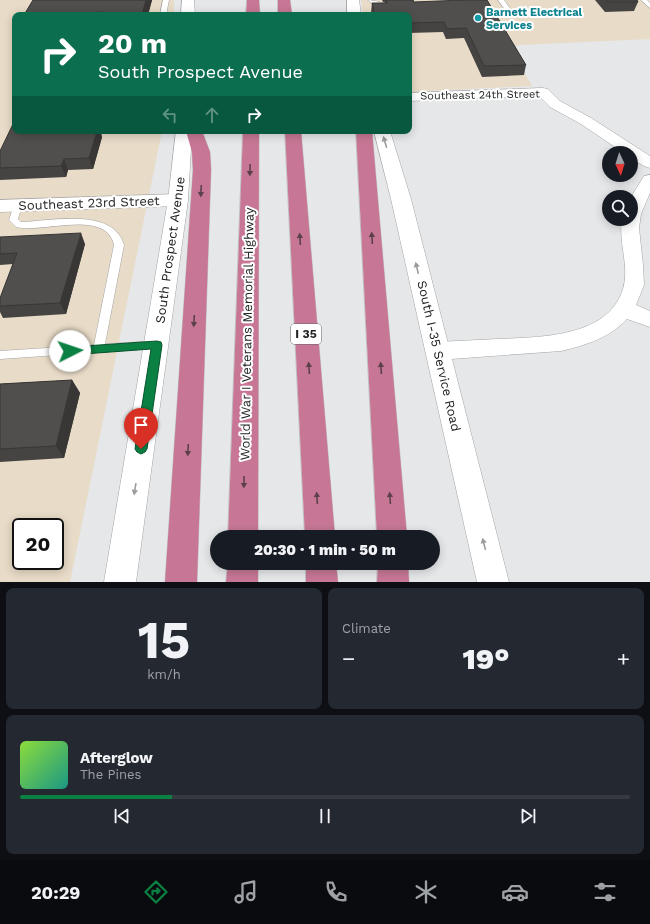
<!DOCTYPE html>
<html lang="en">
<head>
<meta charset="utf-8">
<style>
	body { margin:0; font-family:"Work Sans",sans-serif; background:#242831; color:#f1f3f6; height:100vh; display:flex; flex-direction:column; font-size:15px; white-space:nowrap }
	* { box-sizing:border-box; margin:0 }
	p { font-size:13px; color:#9ea1a6 }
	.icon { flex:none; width:22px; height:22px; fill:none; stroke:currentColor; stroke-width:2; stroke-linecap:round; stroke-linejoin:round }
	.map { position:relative; height:582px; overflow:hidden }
	.sheet { display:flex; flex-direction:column; gap:6px; padding:6px; background:#0d0f14; flex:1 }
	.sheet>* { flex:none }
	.top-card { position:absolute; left:12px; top:12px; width:400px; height:122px; border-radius:8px; box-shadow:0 2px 10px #0003; background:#0b6e4f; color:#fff; overflow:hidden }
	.needle { width:26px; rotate:176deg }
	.fabs { position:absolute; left:602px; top:146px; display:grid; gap:8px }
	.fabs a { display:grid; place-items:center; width:36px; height:36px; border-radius:50%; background:#171b24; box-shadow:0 2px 10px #0003; font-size:20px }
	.speed { position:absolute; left:12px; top:518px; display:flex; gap:8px; font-size:20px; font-weight:700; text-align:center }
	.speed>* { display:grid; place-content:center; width:52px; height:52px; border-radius:50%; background:#171b24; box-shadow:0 2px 10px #0003; line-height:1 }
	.speed .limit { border:2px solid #111; border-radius:6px; background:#fff; color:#111 }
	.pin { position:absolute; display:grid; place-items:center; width:34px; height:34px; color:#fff; margin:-41px -17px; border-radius:50% 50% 50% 0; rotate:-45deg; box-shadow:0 0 4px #0007 }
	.pin .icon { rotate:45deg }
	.me { position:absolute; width:44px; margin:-22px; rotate:86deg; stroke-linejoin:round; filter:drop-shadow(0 0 3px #0008) }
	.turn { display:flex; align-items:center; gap:14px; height:84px; padding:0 20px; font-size:18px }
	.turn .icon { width:52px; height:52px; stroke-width:2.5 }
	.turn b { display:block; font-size:28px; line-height:34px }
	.lanes { display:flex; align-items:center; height:38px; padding:0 20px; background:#0003; justify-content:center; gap:20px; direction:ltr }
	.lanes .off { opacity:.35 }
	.big { font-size:30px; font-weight:800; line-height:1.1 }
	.sheet .widget { flex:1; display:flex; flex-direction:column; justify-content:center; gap:6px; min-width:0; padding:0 14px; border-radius:8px; background:#242831 }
	.sheet .dial { align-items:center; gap:0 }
	.dial b { font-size:52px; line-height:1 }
	.song { display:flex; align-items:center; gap:12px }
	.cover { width:48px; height:48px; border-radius:6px; background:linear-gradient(135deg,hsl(90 70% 55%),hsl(170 70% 35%)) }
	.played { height:4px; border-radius:2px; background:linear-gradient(90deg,#0b8043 25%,#363941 25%) }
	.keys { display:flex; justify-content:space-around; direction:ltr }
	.heat { display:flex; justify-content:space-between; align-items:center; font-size:22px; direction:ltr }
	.sheet .tiles { flex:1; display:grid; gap:6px; grid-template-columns:1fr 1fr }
	.widget:last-child { grid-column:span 2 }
	.trip { position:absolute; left:210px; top:530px; width:230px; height:40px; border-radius:20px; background:#171b24; box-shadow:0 2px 10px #0003; font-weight:800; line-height:40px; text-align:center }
	.dock { display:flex; height:64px; justify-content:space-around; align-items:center; background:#090b0e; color:#9ea1a6 }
	.dock .icon { width:28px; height:28px }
	.dock .on { color:#0b8043 }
	.dock b { font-size:18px; color:#f1f3f6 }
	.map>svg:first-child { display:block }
</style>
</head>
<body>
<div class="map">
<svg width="650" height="582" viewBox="0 0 650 582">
	<rect width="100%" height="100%" fill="#e5e7e9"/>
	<g fill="#e8dbc7" fill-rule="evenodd">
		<path d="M0 0H174V15H15V131H162L70 582H0ZM21 527H55V561H21Z"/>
		<path d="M361 0H650V39L519 45 511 49 532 86 409 92V15H363Z"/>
	</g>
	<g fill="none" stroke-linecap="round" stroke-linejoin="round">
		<defs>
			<g id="lane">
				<path d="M163 0H169L166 15H160Z"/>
				<path d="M368 0C373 0 387 4 391 6 383 11 375 6 368 0Z"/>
				<path d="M498 0H504L514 14 513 15H509Z"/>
				<path d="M641 0H647L650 3V8Z"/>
				<path d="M18 202 22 205 18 219 21 222C50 221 114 207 124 245L105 344 157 341 161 342 162 345 161 348 0 359V351L94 345 114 245C106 208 41 234 16 227L9 220 14 205Z"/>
			</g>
			<g id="street">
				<path d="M543 88 548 89 560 101 591 118 650 156V168L644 166 631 158V153H624L581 124 550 107 539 96 409 101V93Z"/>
				<path d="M650 175V193L641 214 639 228 643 265 644 285 636 305 650 311V327L627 319C609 338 586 345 561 351L437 360 429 357 426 351 429 345 437 342C457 341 478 340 498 339 539 337 608 338 623 289 630 267 618 242 622 219H631V197L644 176Z"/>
				<path d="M178 194 184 196 187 200 184 204 178 206 0 212V200Z"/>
			</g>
			<g id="secondary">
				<path d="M182 0H194L195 15H181Z"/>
				<path d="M347 0H359L361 15H347Z"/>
				<path d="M176 131H192L188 200 136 582H104L168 200Z"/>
				<path d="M374 131H390L411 199 509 582H477L391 199Z"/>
			</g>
			<g id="highway">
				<path d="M247 0H259L260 15H246Z"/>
				<path d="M278 0H290L292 15H278Z"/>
				<path d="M186 131H202L210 152 211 170 197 582H165L193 170 192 152Z"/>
				<path d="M243 131H259L258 537H228Z"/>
				<path d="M285 131H301L335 537H305Z"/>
				<path d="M356 131H372L407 537H377Z"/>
				<path d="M228 563H258V582H226Z"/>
				<path d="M306 563H336L338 582H306Z"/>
				<path d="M378 563H408L409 582H377Z"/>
			</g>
		</defs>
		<use href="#lane" stroke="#a3a4a6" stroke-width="1"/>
		<use href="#street" stroke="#a3a4a6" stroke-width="1"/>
		<use href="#secondary" stroke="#a3a4a6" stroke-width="1"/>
		<use href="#highway" stroke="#c1c2c2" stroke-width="1"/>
		<use href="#lane" fill="#fff" fill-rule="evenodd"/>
		<use href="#street" fill="#fff" fill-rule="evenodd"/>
		<use href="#secondary" fill="#fff" fill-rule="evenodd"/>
		<use href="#highway" fill="#c77795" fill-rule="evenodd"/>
	</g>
	<g fill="#454442">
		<path d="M33 0H152L148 15H24Z"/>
		<path d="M382 0H413L414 2 457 1V0H487L526 65 524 75 482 77 464 38 446 39 443 32 409 33V15H372L371 13 372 3H386L383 2Z"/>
		<path d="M595 0H637L638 2 634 11 605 12Z"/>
		<path d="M102 137 93 169 68 170 66 177 0 180V151Z"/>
		<path d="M0 237 85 244 66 314 3 318 0 312V298L13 264 0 265Z"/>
		<path d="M72 380 80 393 64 458 0 462V384Z"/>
	</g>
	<g fill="#383736">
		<path d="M146 0H152L148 15H142Z"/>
		<path d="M97 131H101L102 137 93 169 89 158Z"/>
		<path d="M64 159 68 170 66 177 61 166Z"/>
		<path d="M81 233 85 244 66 314 60 303Z"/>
		<path d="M72 380 80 393 64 458 56 446Z"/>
	</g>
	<g fill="#504f4d" stroke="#383736">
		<path d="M33 0H146L142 15H104L105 12 24 15Z"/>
		<path d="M386 0H413L414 2 463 0H487L526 65 484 66 466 28 447 29 444 22 409 23V15H375L372 3H387Z"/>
		<path d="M606 0H637L638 2H608Z"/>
		<path d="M14 122H15V131H97L89 158 64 159 61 166 0 168V151Z"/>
		<path d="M81 233 60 303 0 306V298L17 253 0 254V237Z"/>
		<path d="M72 380 56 446 0 449V384Z"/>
	</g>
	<defs><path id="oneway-solid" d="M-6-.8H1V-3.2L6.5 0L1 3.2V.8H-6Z"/></defs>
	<g fill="#9c9c9c">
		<use href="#oneway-solid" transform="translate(385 142) rotate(-106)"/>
		<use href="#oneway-solid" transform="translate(417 268) rotate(-103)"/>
		<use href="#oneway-solid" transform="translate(135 489) rotate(99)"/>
		<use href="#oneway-solid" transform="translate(484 544) rotate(-104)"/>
	</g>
	<g fill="#5c414c">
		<use href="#oneway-solid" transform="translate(250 170) rotate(91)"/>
		<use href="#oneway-solid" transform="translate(201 191) rotate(93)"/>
		<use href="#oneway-solid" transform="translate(372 238) rotate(-94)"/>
		<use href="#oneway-solid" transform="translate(300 239) rotate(-94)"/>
		<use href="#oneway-solid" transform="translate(194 321) rotate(93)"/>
		<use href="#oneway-solid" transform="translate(309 368) rotate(-94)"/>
		<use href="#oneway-solid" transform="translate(381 368) rotate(-94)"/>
		<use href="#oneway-solid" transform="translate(188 450) rotate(93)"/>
		<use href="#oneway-solid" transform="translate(244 482) rotate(91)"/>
		<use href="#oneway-solid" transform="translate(317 498) rotate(-94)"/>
		<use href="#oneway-solid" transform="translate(390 498) rotate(-94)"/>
	</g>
	<path fill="#0b8043" stroke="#07532c" d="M157 341 161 342 162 345 147 449 145 452 141 454 137 452 135 449 151 349 70 355 67 353 66 351 67 348 70 347Z"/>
	<circle fill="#0f9aa8" stroke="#fff" stroke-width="1.5" cx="478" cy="18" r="4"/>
	<g text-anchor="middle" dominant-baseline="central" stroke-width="4" stroke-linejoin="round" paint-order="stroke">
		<g font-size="11" font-weight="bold" fill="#0d838f" stroke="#fff" text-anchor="start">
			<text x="486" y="12">Barnett Electrical<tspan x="486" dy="13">Services</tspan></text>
		</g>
		<g font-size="11" fill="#232424" stroke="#fff">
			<text transform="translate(480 95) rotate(-1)">Southeast 24th Street</text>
		</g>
		<rect fill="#fff" stroke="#656666" stroke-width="1" x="291" y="324" width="30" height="20" rx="3"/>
		<g font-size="12" font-weight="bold" fill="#232424">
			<text x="306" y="334">I 35</text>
		</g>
		<g font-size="13" fill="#232424" stroke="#fff">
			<text transform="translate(89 203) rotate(-2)">Southeast 23rd Street</text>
			<text transform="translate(170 250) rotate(-82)">South Prospect Avenue</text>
			<text transform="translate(247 334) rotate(-89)">World War I Veterans Memorial Highway</text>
			<text transform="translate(439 356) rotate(77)">South I-35 Service Road</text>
		</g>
	</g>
</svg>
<div class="fabs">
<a><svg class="needle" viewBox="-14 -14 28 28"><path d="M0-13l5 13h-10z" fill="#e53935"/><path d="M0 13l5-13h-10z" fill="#9ea1a6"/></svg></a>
<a><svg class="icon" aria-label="search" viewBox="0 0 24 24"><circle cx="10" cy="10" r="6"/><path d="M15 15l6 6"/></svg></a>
</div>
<div class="speed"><div class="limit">20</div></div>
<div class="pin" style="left:141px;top:449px;background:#d93025"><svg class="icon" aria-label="arrive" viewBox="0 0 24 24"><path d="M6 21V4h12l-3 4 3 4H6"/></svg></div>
<svg class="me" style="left:70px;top:351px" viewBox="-20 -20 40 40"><circle r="19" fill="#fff"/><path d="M0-13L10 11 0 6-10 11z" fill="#0b8043"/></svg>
<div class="trip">20:30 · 1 min · 50 m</div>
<div class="top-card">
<div class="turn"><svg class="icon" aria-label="right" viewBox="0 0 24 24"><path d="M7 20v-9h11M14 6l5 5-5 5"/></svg><div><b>20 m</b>South Prospect Avenue</div></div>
<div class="lanes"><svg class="icon off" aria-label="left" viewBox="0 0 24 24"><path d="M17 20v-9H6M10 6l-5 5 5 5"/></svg><svg class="icon off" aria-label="ahead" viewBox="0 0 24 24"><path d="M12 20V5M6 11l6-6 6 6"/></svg><svg class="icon" aria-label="right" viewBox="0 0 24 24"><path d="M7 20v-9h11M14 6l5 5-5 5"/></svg></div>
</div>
</div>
<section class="sheet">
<div class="tiles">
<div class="widget dial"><b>15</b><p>km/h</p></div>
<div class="widget"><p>Climate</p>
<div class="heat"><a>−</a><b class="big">19°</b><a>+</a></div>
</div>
<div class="widget">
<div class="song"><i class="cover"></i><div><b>Afterglow</b><p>The Pines</p></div></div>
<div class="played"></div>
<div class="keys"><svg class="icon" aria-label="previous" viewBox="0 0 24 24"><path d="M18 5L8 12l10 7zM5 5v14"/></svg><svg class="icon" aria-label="pause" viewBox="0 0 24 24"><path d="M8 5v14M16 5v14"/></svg><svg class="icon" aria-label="next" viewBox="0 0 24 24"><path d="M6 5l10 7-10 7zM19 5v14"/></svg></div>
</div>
</div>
</section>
<nav class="dock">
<b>20:29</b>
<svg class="icon on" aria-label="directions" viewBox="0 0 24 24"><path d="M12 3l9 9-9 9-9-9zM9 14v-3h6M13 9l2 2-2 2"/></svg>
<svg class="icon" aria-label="music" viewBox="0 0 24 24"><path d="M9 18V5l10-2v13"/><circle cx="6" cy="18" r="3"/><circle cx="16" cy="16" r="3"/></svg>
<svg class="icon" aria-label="phone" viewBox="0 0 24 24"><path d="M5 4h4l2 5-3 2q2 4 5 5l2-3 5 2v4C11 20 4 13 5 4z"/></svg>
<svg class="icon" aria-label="climate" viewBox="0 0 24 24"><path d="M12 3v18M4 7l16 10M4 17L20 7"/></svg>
<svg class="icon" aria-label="car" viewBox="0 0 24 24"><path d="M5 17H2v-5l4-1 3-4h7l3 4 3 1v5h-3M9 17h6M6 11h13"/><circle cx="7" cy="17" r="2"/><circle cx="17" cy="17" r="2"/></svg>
<svg class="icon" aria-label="filters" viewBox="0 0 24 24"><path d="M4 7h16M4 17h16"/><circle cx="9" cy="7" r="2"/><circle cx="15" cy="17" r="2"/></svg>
</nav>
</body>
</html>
